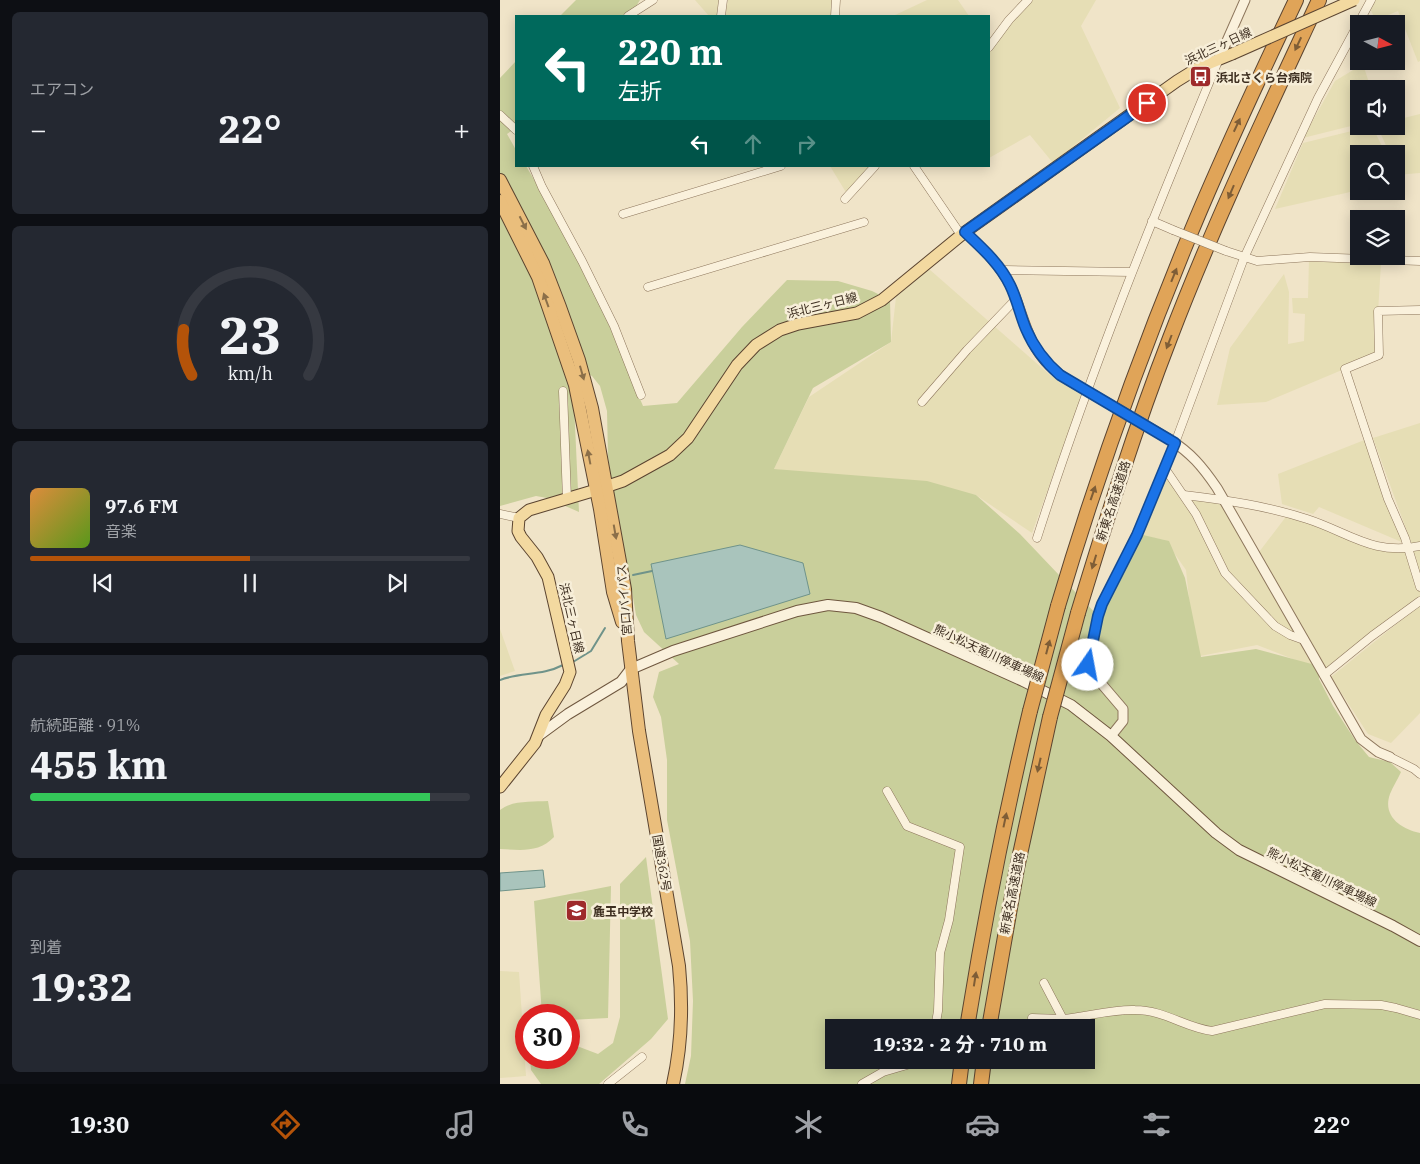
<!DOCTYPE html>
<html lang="ja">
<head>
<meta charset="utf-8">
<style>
	body { margin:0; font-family:"IBM Plex Serif","Noto Sans JP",serif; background:#242831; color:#f1f3f6; height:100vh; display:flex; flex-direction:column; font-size:19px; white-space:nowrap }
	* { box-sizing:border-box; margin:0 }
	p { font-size:16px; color:#9ea1a6 }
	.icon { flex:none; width:28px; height:28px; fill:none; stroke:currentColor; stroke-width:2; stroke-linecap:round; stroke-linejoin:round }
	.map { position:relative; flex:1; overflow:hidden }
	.panel { display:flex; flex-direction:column; gap:12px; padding:12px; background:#0d0f14; width:500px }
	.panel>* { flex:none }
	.guide { position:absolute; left:15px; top:15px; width:475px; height:152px; border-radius:0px; box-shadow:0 2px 12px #0003; background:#00695c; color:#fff; overflow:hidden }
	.needle { width:32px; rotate:97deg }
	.buttons { position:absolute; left:850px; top:15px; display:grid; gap:10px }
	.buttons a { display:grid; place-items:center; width:55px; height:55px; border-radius:0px; background:#171b24; box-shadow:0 2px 12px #0003; font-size:25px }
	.speed { position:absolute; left:15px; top:1004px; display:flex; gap:10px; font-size:25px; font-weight:700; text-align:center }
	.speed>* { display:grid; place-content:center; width:65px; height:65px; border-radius:50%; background:#171b24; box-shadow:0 2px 12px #0003; line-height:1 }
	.speed .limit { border:8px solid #d22; background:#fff; color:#111 }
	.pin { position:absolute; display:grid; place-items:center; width:42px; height:42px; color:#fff; margin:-21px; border:2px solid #fff; border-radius:50%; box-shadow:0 1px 5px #0007 }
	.me { position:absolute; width:55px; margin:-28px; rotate:12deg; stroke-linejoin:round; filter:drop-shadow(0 0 4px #0008) }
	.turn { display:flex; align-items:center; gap:18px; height:105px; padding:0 20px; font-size:22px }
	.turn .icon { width:65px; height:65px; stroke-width:2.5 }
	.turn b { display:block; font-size:35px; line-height:42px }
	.lanes { display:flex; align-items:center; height:48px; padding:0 20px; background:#0003; justify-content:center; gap:25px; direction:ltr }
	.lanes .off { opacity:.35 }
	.big { font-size:38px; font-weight:700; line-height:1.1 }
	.panel .tile { flex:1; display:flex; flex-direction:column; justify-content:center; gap:8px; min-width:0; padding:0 18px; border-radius:8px; background:#242831 }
	.panel .dial { align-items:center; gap:0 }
	.dial svg { height:130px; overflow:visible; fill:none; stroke:#363941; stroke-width:7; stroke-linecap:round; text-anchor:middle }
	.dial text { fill:#f1f3f6; stroke:none }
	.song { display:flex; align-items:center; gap:15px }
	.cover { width:60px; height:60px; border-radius:8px; background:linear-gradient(135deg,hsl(30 70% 55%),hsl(90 70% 35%)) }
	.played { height:5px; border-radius:2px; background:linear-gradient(90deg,#b45309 50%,#363941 50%) }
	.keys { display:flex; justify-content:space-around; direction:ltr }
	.heat { display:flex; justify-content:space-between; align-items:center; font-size:28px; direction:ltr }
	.charge { height:8px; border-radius:4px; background:linear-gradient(90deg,#34c759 91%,#363941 0) }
	.trip { position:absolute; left:325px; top:1019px; width:270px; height:50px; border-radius:0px; background:#171b24; box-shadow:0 2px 12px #0003; font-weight:700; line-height:50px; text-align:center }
	.tabs { display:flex; height:80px; justify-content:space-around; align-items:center; background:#090b0e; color:#9ea1a6 }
	.tabs .icon { width:35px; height:35px }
	.tabs .selected { color:#b45309 }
	.tabs b { font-size:22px; color:#f1f3f6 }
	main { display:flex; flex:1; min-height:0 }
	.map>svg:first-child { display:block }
</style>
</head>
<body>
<main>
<section class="panel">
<div class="tile"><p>エアコン</p>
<div class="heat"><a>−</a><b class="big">22°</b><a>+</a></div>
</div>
<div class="tile dial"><svg viewBox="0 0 100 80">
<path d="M14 69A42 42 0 1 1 86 69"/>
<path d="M14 69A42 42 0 0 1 9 41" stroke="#b45309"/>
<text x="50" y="56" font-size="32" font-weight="700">23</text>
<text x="50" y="72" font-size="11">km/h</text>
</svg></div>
<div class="tile">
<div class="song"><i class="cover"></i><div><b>97.6 FM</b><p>音楽</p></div></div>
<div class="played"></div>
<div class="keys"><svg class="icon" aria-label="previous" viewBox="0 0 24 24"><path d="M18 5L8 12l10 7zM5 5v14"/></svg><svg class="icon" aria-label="pause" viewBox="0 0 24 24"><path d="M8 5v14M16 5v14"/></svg><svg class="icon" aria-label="next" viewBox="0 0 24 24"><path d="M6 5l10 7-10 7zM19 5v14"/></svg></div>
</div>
<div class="tile"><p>航続距離 · 91%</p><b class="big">455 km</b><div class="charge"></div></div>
<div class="tile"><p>到着</p><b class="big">19:32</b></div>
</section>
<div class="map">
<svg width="920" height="1084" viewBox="0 0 920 1084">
	<rect width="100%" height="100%" fill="#f0e4c8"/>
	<g fill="#e6deb5">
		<path d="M195 0H220L219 16H209Z"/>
		<path d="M228 0H332L331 16H225Z"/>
		<path d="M427 0H458L469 16H393Z"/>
		<path d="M523 0H596L581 26 620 108 553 163 530 135 489 158V39Z"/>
		<path d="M873 0H920V61L918 62 898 11 876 20 870 9Z"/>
		<path d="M863 64 871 89H859V124L803 138 835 81Z"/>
		<path d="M920 114V173L896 175V154H890L877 126H896V120Z"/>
		<path d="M872 126 886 154H859V190L775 209 803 143Z"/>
		<path d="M330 166H372L347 194Z"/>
		<path d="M809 259 881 263 878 313 880 354 766 402 717 405 730 348 784 274 789 292 788 344 804 341 805 314 793 313 792 298H808Z"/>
		<path d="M429 269 550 375 582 395 532 533 476 495 274 469 309 397 391 342 396 297Z"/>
		<path d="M920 423V581L913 548 873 438Z"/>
		<path d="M867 439 904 543 819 507 813 514 782 504 778 474Z"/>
		<path d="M668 471 689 495 724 500 756 556 788 514 879 547 908 549 920 585V600L826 669 821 670 757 645 695 657 686 570 665 540 637 535Z"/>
		<path d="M920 605V713L891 743 868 734 831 677Z"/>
		<path d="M0 629 15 671 0 676Z"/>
		<path d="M0 971 19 972 26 1076 0 1078Z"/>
	</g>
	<g fill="#c9cf9b" fill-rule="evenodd">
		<path d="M76 0H140L130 16H60Z"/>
		<path d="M16 61V128L7 134 16 150V166H26L82 261 143 406 177 403 242 327 287 280 338 281 372 291 390 300 391 342 313 388 274 469 427 481 476 495 520 534 598 616 643 535 669 541 685 578 701 657 756 649 819 666V679L833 706 855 740 869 757 890 762 901 772C898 779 893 786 890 794 882 816 901 829 920 833V1084H185L191 1056 193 1001 190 941 167 820V760L161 717 153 697 159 672 179 664 144 632 136 615 129 574 114 503 108 456 107 411 100 386 92 376 80 369 74 404 79 512 47 498 36 496 0 506V78ZM334 1028H586V1060H334Z"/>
		<path d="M48 801 54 837C39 853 21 850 0 849V810C12 800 33 802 48 801Z"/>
		<path d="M146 857 168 1019 151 1039 99 1084H41L31 1070 30 1058H69V1043L98 1054 113 1043 120 1017V884Z"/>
		<path d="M111 886 108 1018 69 1020V1015H42L34 901Z"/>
	</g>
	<g fill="#a9c4bc" stroke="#6f938a">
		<path d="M240 545 303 563 310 594 166 639 151 564Z"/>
		<path d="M43 870 45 887 0 891V873Z"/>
	</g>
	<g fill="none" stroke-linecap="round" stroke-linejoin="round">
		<g stroke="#6f938a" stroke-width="2">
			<path d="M133 575 152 571"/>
			<path d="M73 662 91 651 105 628"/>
			<path d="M0 680C21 672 42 676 63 665"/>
		</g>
		<defs>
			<g id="minor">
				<path d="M128 16 153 0"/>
				<path d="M221 16 223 0"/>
				<path d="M335 16 336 0"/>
				<path d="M489 47 509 20 528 0"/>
				<path d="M0 115 16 130"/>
				<path d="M33 166 42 187 82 261 114 326 141 395"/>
				<path d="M414 166 461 235"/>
				<path d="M345 199 375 166"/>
				<path d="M123 214 281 166"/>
				<path d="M652 221 673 230"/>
				<path d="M726 251 757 261 810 257 920 261"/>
				<path d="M503 273 505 270 631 272"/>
				<path d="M148 287 364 222"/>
				<path d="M920 310 878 311 879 355 845 369 888 499 905 538 920 587"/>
				<path d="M63 391 67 499"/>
				<path d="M422 402 467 350 516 299"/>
				<path d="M664 467 696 514 725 573 775 626 790 635 804 640"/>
				<path d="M684 495C726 500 767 506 807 519 848 532 873 556 920 546"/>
				<path d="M0 514 19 518"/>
				<path d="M537 538C589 375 653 217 719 59"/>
				<path d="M594 675 590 670 588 661 602 604 646 514 675 443 744 258 818 98 871 0"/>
				<path d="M824 675 872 636 920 601"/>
				<path d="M890 757 914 769 920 774"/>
				<path d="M387 791 407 826 460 847 449 920 440 953 438 1011 435 1028"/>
				<path d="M544 983 563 1019"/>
				<path d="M532 1018C542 1018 553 1019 563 1019 587 1017 611 1009 635 1010 664 1010 686 1028 712 1031L825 1004 881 1005 896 1008 920 1015"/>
				<path d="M108 1084 142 1057"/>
				<path d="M362 1084 383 1072 424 1060"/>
			</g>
			<g id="tertiary">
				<path d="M719 59 745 0"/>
				<path d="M465 232C482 248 499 264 510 285 523 311 526 340 546 362 559 377 578 385 594 395"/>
				<path d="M669 439C691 453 702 466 717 488L861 739 878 752 890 757"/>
				<path d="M594 675 623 709V721L611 736"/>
			</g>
			<path id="secondary" d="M38 736 68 714 121 682 131 669 173 651 297 611 328 605 356 608 381 617 523 681 571 705 611 736 716 833 739 850 893 926 920 941"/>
			<path id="primary" d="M0 787 35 743 46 715 65 685 70 672 48 577 37 557 21 537 18 531 19 518 29 510 96 490 123 481 170 455 188 438 237 365 256 345 280 330 298 324 357 313 382 300 465 232 677 81 698 68 732 54"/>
			<g id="trunk">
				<path d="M0 180 43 263 60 307 79 360 92 408 125 589 128 641 139 731 179 966C183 1007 182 1044 173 1084"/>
				<path d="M0 201 38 277 75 385 100 509 113 592 122 622"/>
			</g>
			<g id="motorway">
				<path d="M558 606C594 485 636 366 684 249 718 165 757 82 796 0"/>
				<path d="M578 613C606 521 635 428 670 338 714 223 767 112 819 0"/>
				<path d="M467 1028C484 921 505 816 530 711"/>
				<path d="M489 1028 517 868 550 717"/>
				<path d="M459 1084 462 1060"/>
				<path d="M481 1084 484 1060"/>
			</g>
		</defs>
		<use href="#minor" stroke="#8d765c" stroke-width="9"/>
		<use href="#tertiary" stroke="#8d765c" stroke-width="11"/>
		<use href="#secondary" stroke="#6f573f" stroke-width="12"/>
		<use href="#primary" stroke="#5b4430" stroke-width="13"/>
		<use href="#trunk" stroke="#5b4430" stroke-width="14"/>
		<use href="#motorway" stroke="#5b4430" stroke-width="16"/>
		<use href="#minor" stroke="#faf1dc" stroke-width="8"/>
		<use href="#tertiary" stroke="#faf1dc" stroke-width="9"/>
		<use href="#secondary" stroke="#faf1dc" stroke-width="10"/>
		<use href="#primary" stroke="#f3d9a0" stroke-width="11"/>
		<use href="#trunk" stroke="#eabe7c" stroke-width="12"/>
		<use href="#motorway" stroke="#e0a458" stroke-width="14"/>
		<defs>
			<path id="minor-bridge" d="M673 230 726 251"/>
			<path id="tertiary-bridge" d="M594 395 669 439"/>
			<path id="primary-bridge" d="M732 54 854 0"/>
			<g id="motorway-bridge">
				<path d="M530 711 558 606"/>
				<path d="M550 717 578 613"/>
			</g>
		</defs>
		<use href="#minor-bridge" stroke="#8d765c" stroke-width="9" stroke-linecap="butt"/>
		<use href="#tertiary-bridge" stroke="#8d765c" stroke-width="11" stroke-linecap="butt"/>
		<use href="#primary-bridge" stroke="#5b4430" stroke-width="13" stroke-linecap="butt"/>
		<use href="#motorway-bridge" stroke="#5b4430" stroke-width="16" stroke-linecap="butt"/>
		<use href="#minor-bridge" stroke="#faf1dc" stroke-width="8"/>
		<use href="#tertiary-bridge" stroke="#faf1dc" stroke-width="9"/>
		<use href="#primary-bridge" stroke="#f3d9a0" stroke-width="11"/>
		<use href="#motorway-bridge" stroke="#e0a458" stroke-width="14"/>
	</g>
	<defs><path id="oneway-solid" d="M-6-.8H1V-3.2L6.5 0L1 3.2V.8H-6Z" transform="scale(1.25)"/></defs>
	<g fill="#7e5d36">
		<use href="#oneway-solid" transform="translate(798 44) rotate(115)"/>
		<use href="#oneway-solid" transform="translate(737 125) rotate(-65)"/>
		<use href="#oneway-solid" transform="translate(731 192) rotate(113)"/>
		<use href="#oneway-solid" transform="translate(674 275) rotate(-68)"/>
		<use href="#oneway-solid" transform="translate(669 342) rotate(111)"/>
		<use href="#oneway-solid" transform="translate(593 493) rotate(-71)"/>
		<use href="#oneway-solid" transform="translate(594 562) rotate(107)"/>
		<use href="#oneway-solid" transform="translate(548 647) rotate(-75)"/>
		<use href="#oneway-solid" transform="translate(539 765) rotate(103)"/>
		<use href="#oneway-solid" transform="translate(505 820) rotate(-78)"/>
		<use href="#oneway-solid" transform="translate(475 979) rotate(-81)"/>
	</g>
	<g fill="#8b6f49">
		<use href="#oneway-solid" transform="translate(23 223) rotate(63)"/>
		<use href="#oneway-solid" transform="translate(46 300) rotate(-110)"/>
		<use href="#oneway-solid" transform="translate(82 373) rotate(74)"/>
		<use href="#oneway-solid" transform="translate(89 457) rotate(-101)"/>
		<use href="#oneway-solid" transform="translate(115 532) rotate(80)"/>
	</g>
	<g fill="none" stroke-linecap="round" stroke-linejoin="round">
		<defs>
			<path id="route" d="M588 665 598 616 602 604 637 535 675 443 560 375C545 362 534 348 526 329 520 315 517 299 510 285 500 264 482 248 465 232L647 103"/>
		</defs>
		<use href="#route" stroke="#114b97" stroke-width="12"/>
		<use href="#route" stroke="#1a73e8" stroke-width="9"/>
	</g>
	<defs>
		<symbol id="bus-square" viewBox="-11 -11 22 22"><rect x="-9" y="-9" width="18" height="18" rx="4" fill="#9e2a2b" stroke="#f7eed8"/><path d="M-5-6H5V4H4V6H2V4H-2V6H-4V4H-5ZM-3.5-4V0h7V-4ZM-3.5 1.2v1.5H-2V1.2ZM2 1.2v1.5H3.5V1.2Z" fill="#fff"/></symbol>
		<symbol id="school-square" viewBox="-11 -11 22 22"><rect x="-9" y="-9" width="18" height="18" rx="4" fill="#9e2a2b" stroke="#f7eed8"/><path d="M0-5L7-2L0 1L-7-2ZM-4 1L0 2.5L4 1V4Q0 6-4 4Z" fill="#fff"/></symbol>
	</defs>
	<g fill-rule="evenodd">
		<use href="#bus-square" x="688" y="64" width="25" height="25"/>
		<use href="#school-square" x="64" y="898" width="25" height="25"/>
	</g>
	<g text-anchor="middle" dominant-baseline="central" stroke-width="5" stroke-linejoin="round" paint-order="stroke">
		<g font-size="12" fill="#3d2e20" stroke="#f7eed8">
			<text transform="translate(718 46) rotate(-25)">浜北三ヶ日線</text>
			<text transform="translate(322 305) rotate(-14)">浜北三ヶ日線</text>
			<text transform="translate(613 501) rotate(-72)">新東名高速道路</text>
			<text transform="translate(124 600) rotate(-95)">宮口バイパス</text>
			<text transform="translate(72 618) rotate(77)">浜北三ヶ日線</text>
			<text transform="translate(489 653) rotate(25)">熊小松天竜川停車場線</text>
			<text transform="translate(162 863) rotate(80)">国道362号</text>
			<text transform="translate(822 877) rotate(26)">熊小松天竜川停車場線</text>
			<text transform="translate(512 893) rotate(-79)">新東名高速道路</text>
		</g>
		<g font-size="12" font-weight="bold" fill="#3d2e20" stroke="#f7eed8" text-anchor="start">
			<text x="716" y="77">浜北さくら台病院</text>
			<text x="93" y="911">麁玉中学校</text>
		</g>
	</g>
</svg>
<div class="buttons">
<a><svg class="needle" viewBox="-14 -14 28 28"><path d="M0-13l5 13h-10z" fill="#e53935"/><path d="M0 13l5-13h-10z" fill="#9ea1a6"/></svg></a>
<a><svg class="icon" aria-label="sound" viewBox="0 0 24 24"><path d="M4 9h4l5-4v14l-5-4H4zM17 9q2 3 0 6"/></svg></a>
<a><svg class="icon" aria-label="search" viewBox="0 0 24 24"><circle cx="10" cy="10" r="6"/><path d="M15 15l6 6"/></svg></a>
<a><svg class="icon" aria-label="layers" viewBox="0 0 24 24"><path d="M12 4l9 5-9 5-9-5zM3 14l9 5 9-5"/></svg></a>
</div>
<div class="speed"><div class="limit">30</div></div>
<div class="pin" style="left:647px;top:103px;background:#d93025"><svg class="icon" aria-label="arrive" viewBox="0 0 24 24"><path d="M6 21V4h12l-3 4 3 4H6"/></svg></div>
<svg class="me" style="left:588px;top:665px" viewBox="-20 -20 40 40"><circle r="19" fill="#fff"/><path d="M0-13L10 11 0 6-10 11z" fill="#1a73e8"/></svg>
<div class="trip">19:32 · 2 分 · 710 m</div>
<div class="guide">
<div class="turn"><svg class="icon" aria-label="left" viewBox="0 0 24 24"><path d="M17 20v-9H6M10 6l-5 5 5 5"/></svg><div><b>220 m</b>左折</div></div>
<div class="lanes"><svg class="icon" aria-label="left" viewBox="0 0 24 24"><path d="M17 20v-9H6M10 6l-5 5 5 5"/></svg><svg class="icon off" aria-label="ahead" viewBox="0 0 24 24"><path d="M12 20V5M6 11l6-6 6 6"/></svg><svg class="icon off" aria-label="right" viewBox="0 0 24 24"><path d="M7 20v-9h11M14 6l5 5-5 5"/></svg></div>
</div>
</div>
</main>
<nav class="tabs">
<b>19:30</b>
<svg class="icon selected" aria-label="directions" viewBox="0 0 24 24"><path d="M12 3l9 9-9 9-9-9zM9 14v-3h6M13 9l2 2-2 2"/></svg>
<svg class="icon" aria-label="music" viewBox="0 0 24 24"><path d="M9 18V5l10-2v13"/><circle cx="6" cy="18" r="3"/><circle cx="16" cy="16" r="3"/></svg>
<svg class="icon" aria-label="phone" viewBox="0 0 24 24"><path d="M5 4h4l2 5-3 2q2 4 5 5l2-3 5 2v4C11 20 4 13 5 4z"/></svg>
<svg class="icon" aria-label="climate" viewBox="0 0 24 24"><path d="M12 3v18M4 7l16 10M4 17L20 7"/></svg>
<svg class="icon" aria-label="car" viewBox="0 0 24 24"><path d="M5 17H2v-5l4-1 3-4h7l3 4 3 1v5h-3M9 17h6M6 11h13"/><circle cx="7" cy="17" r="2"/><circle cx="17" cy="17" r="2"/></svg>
<svg class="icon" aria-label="filters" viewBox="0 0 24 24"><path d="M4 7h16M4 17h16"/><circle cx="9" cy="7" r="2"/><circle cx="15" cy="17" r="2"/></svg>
<b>22°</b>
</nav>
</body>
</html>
